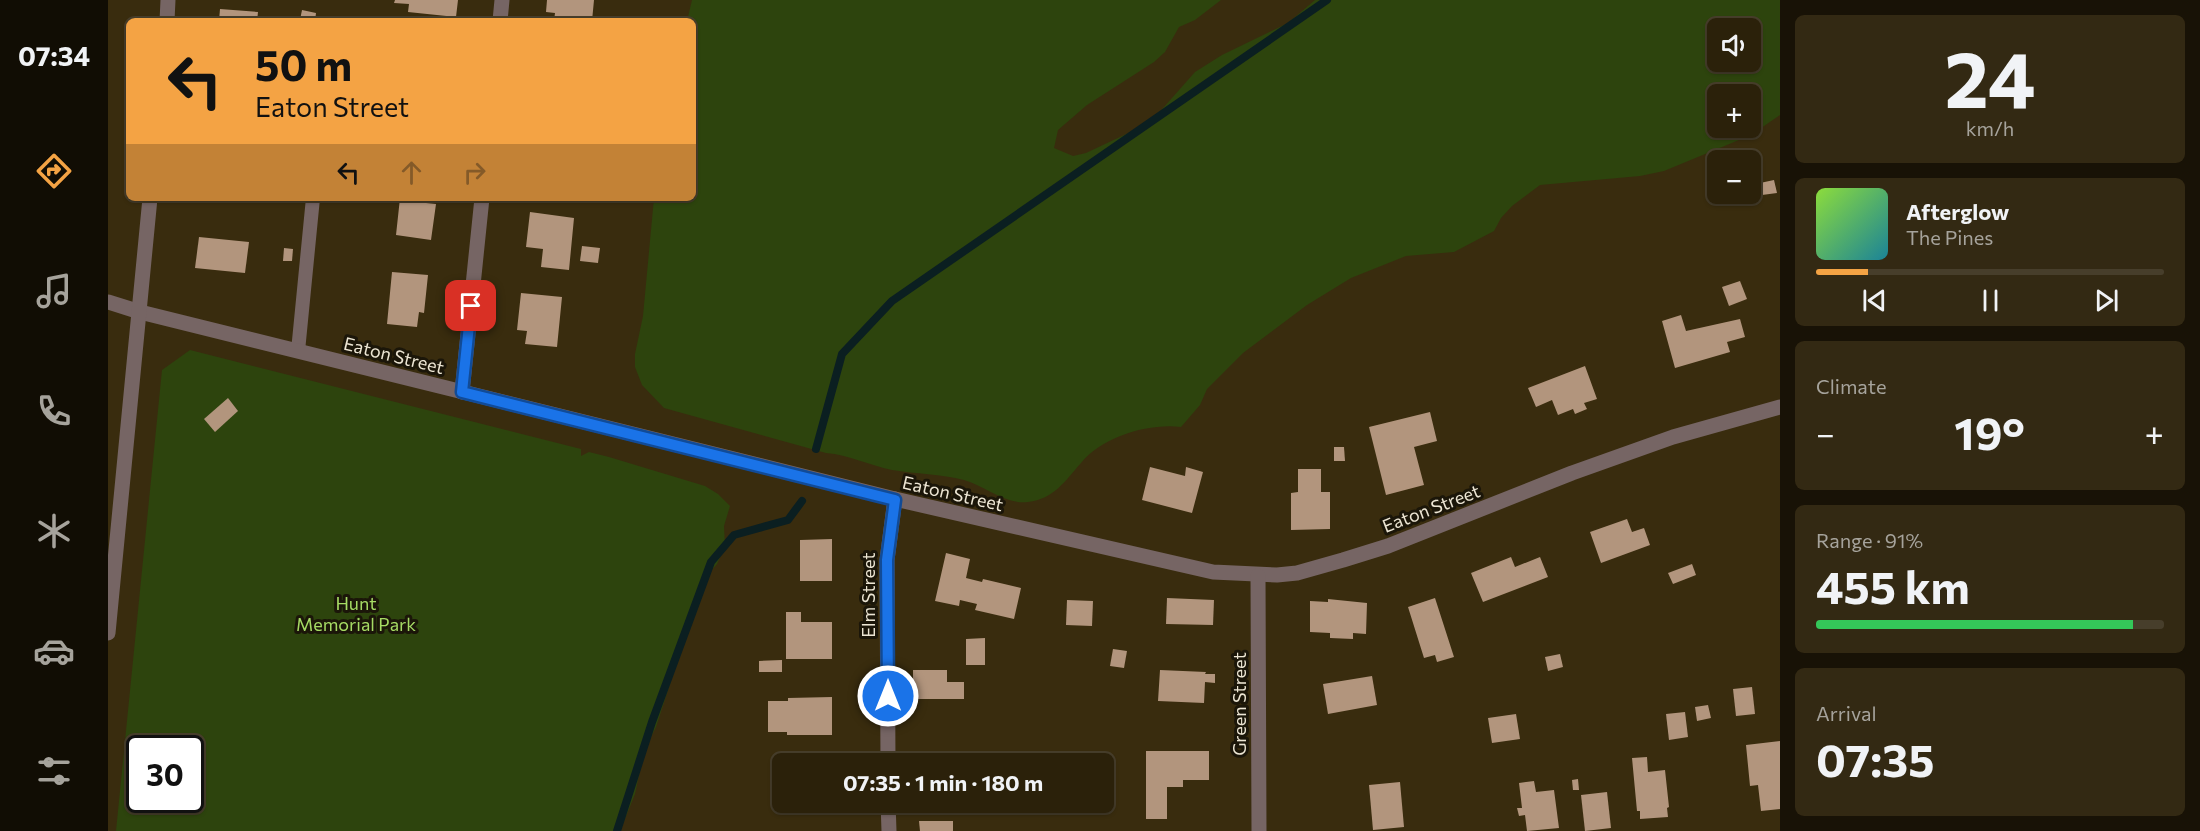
<!DOCTYPE html>
<html lang="en">
<head>
<meta charset="utf-8">
<style>
	body { margin:0; font-family:Commissioner,sans-serif; background:#332913; color:#f1f3f6; height:100vh; display:flex; flex-direction:column; font-size:22px; white-space:nowrap }
	* { box-sizing:border-box; margin:0 }
	p { font-size:20px; color:#a6a39c }
	.icon { flex:none; width:33px; height:33px; fill:none; stroke:currentColor; stroke-width:2; stroke-linecap:round; stroke-linejoin:round }
	.map { position:relative; flex:1; overflow:hidden }
	.panel { display:flex; flex-direction:column; gap:15px; padding:15px; background:#181206; width:420px }
	.panel>* { flex:none }
	.top-card { position:absolute; left:18px; top:18px; width:570px; height:183px; border-radius:9px; box-shadow:0 2px 4px #0004,0 0 0 2px #473e2b; background:#f4a344; color:#111; overflow:hidden }
	.fabs { position:absolute; left:1599px; top:18px; display:grid; gap:12px }
	.fabs a { display:grid; place-items:center; width:54px; height:54px; border-radius:9px; background:#2b210a; box-shadow:0 2px 4px #0004,0 0 0 2px #473e2b; font-size:30px }
	.speed { position:absolute; left:18px; top:735px; display:flex; gap:12px; font-size:30px; font-weight:700; text-align:center }
	.speed>* { display:grid; place-content:center; width:78px; height:78px; border-radius:50%; background:#2b210a; box-shadow:0 2px 4px #0004,0 0 0 2px #473e2b; line-height:1 }
	.speed .limit { border:3px solid #111; border-radius:9px; background:#fff; color:#111 }
	.pin { position:absolute; display:grid; place-items:center; width:51px; height:51px; color:#fff; margin:-26px; border-radius:12px; box-shadow:0 3px 9px #0006 }
	.me { position:absolute; width:66px; margin:-33px; rotate:0deg; stroke-linejoin:round; filter:drop-shadow(0 0 4px #0008) }
	.turn { display:flex; align-items:center; gap:21px; height:126px; padding:0 30px; font-size:27px }
	.turn .icon { width:78px; height:78px; stroke-width:2.5 }
	.turn b { display:block; font-size:42px; line-height:51px }
	.lanes { display:flex; align-items:center; height:57px; padding:0 30px; background:#0003; justify-content:center; gap:30px; direction:ltr }
	.lanes .off { opacity:.35 }
	.big { font-size:45px; font-weight:700; line-height:1.1 }
	.panel .card { flex:1; display:flex; flex-direction:column; justify-content:center; gap:9px; min-width:0; padding:0 21px; border-radius:9px; background:#332913 }
	.panel .dial { align-items:center; gap:0 }
	.dial b { font-size:78px; line-height:1 }
	.song { display:flex; align-items:center; gap:18px }
	.cover { width:72px; height:72px; border-radius:9px; background:linear-gradient(135deg,hsl(90 70% 55%),hsl(190 70% 35%)) }
	.played { height:6px; border-radius:3px; background:linear-gradient(90deg,#f4a344 15%,#473e2b 15%) }
	.keys { display:flex; justify-content:space-around; direction:ltr }
	.heat { display:flex; justify-content:space-between; align-items:center; font-size:33px; direction:ltr }
	.charge { height:9px; border-radius:4px; background:linear-gradient(90deg,#34c759 91%,#473e2b 0) }
	.trip { position:absolute; left:664px; top:753px; width:342px; height:60px; border-radius:9px; background:#2b210a; box-shadow:0 2px 4px #0004,0 0 0 2px #473e2b; font-weight:700; line-height:60px; text-align:center }
	main { display:flex; flex:1; min-height:0 }
	.tab-bar { display:flex; flex-direction:column; width:108px; justify-content:space-around; align-items:center; background:#110d04; color:#a6a39c }
	.tab-bar .icon { width:42px; height:42px }
	.tab-bar .current { color:#f4a344 }
	.tab-bar b { font-size:27px; color:#f1f3f6 }
	.map>svg:first-child { display:block }
</style>
</head>
<body>
<main>
<nav class="tab-bar">
<b>07:34</b>
<svg class="icon current" aria-label="directions" viewBox="0 0 24 24"><path d="M12 3l9 9-9 9-9-9zM9 14v-3h6M13 9l2 2-2 2"/></svg>
<svg class="icon" aria-label="music" viewBox="0 0 24 24"><path d="M9 18V5l10-2v13"/><circle cx="6" cy="18" r="3"/><circle cx="16" cy="16" r="3"/></svg>
<svg class="icon" aria-label="phone" viewBox="0 0 24 24"><path d="M5 4h4l2 5-3 2q2 4 5 5l2-3 5 2v4C11 20 4 13 5 4z"/></svg>
<svg class="icon" aria-label="climate" viewBox="0 0 24 24"><path d="M12 3v18M4 7l16 10M4 17L20 7"/></svg>
<svg class="icon" aria-label="car" viewBox="0 0 24 24"><path d="M5 17H2v-5l4-1 3-4h7l3 4 3 1v5h-3M9 17h6M6 11h13"/><circle cx="7" cy="17" r="2"/><circle cx="17" cy="17" r="2"/></svg>
<svg class="icon" aria-label="filters" viewBox="0 0 24 24"><path d="M4 7h16M4 17h16"/><circle cx="9" cy="7" r="2"/><circle cx="15" cy="17" r="2"/></svg>
</nav>
<div class="map">
<svg width="1672" height="831" viewBox="0 0 1672 831">
	<rect width="100%" height="100%" fill="#392c0e"/>
	<g fill="#2d440d" fill-rule="evenodd">
		<path d="M584 0H1113L1087 20 1071 27 1057 52 1046 62 979 105 950 130 946 148 965 156 978 153 1031 128 1048 116 1087 72 1114 55 1180 23 1207 0H1672V115L1643 135 1556 171 1532 176 1432 185 1404 206 1393 218 1386 231 1346 252 1298 256 1243 278 1199 305 1135 353 1099 389 1092 405 1073 427C1040 423 994 437 973 463 957 481 946 499 920 502 898 505 877 486 856 480 833 474 808 474 784 470 761 465 741 455 718 453L556 408 534 385 527 367V354L535 316 546 198H585V21H579ZM1642 28V62H1610V28ZM1642 94V128H1610V94Z"/>
		<path d="M82 350 473 449V456L481 452 501 457 597 486 610 494 622 506 616 526 617 546 609 564 597 578 586 610 548 727 536 751 527 794 512 831H8L54 370ZM32 748H82V800H32Z"/>
	</g>
	<g fill="none" stroke-linecap="round" stroke-linejoin="round">
		<g stroke="#0b1f21" stroke-width="8">
			<path d="M708 449 734 354 784 301 1219 0"/>
			<path d="M509 831 544 722 603 562 626 535 680 520 694 501"/>
		</g>
	</g>
	<g fill="#b2957d">
		<path d="M287 0H350L348 17 300 12 301 4 286 3Z"/>
		<path d="M439 0H486L484 21H446L447 13 438 12Z"/>
		<path d="M112 9 150 12 149 21H111Z"/>
		<path d="M194 10 208 13 207 21 192 20Z"/>
		<path d="M1666 180 1669 193 1654 195 1652 183Z"/>
		<path d="M292 198H308V202L328 204 323 240 288 235Z"/>
		<path d="M422 212 466 218 461 270 433 267 435 249 418 247Z"/>
		<path d="M91 237 141 242 137 273 87 268Z"/>
		<path d="M474 246 492 248 490 263 472 261Z"/>
		<path d="M176 248 185 249 184 261H175Z"/>
		<path d="M284 272 320 275 316 313 311 312 309 327 279 324Z"/>
		<path d="M1632 281 1639 299 1621 306 1614 287Z"/>
		<path d="M413 293 454 297 449 347 417 344 419 331 409 330Z"/>
		<path d="M1573 315 1578 331 1632 319 1637 337 1619 342 1622 352 1567 368 1554 321Z"/>
		<path d="M1477 366 1489 399 1476 403 1479 409 1467 414 1465 409 1450 415 1444 400 1428 407 1420 388Z"/>
		<path d="M120 398 130 411 107 432 96 419Z"/>
		<path d="M1322 412 1329 441 1306 447 1316 485 1278 495 1261 427Z"/>
		<path d="M1226 447H1236L1237 461H1226Z"/>
		<path d="M1042 467 1077 476 1078 467 1095 472 1084 513 1034 500Z"/>
		<path d="M1190 469H1213V492H1222V529L1183 530V493L1190 492Z"/>
		<path d="M1519 519 1524 532 1536 528 1542 545 1493 563 1482 532Z"/>
		<path d="M724 539V581H692V540Z"/>
		<path d="M838 553 862 559 858 578 874 582 875 579 913 588 906 619 867 610 869 604 852 600 851 606 827 601Z"/>
		<path d="M1403 557 1407 567 1432 557 1440 577 1375 602 1363 573Z"/>
		<path d="M1584 564 1588 575 1565 584 1560 573Z"/>
		<path d="M1059 598 1106 600 1105 625 1058 624Z"/>
		<path d="M1327 598 1346 657 1329 662 1327 655 1316 658 1300 607Z"/>
		<path d="M1220 599 1259 603 1258 634 1245 633V639L1222 638V633L1202 632V601L1220 602Z"/>
		<path d="M959 600 985 601 984 626 958 625Z"/>
		<path d="M678 612H693V622H724V659H678Z"/>
		<path d="M877 638V665H858V639Z"/>
		<path d="M1005 649 1019 651 1016 668 1002 666Z"/>
		<path d="M1452 654 1455 667 1440 671 1437 657Z"/>
		<path d="M674 660V672H651V661Z"/>
		<path d="M805 670H839V682H856V699H805Z"/>
		<path d="M1052 670 1098 672 1097 674H1107V683L1097 682 1096 703 1050 701Z"/>
		<path d="M1264 676 1269 705 1220 714 1215 684Z"/>
		<path d="M1644 687 1647 714 1628 716 1625 689Z"/>
		<path d="M724 697V735H679V732H660V701H680V698Z"/>
		<path d="M1600 705 1603 718 1589 721 1587 707Z"/>
		<path d="M1577 712 1580 737 1561 740 1558 714Z"/>
		<path d="M1408 714 1412 739 1384 743 1380 718Z"/>
		<path d="M1672 741V809L1653 811 1650 785 1642 786 1638 745Z"/>
		<path d="M1038 751H1101V780H1075V787H1059V819H1038Z"/>
		<path d="M1539 757 1540 772 1557 770 1561 807 1559 808 1560 817 1532 819V811H1529L1524 758Z"/>
		<path d="M666 776H675V802H725V810L666 811Z"/>
		<path d="M1470 779 1471 790H1465L1464 780Z"/>
		<path d="M1426 781 1428 792 1446 790 1451 828 1419 831 1417 815 1411 816 1409 808H1414L1411 783Z"/>
		<path d="M1292 782 1296 827 1265 830 1261 785Z"/>
		<path d="M1499 792 1503 828 1477 831 1473 795Z"/>
		<path d="M811 821H845V831H812Z"/>
	</g>
	<g fill="none" stroke-linecap="round" stroke-linejoin="round">
		<path stroke="#766564" stroke-width="14" d="M190 351 205 198"/>
		<g stroke="#766564" stroke-width="15">
			<path d="M59 21 60 0"/>
			<path d="M392 21 394 0"/>
			<path d="M0 302 32 312 787 499 1105 572 1169 575 1189 573 1235 560 1280 546 1464 473 1565 437 1672 407"/>
			<path d="M354 392 374 198"/>
			<path d="M1150 576 1151 831"/>
			<path d="M0 633 42 198"/>
			<path d="M780 764 779 560 787 499"/>
			<path d="M780 802 781 831"/>
		</g>
	</g>
	<g fill="none" stroke-linecap="round" stroke-linejoin="round">
		<defs>
			<path id="route" d="M363 306 354 392 787 500 779 560 780 696"/>
		</defs>
		<use href="#route" stroke="#114b97" stroke-width="15"/>
		<use href="#route" stroke="#1a73e8" stroke-width="10"/>
	</g>
	<g text-anchor="middle" dominant-baseline="central" stroke-width="6" stroke-linejoin="round" paint-order="stroke">
		<g font-size="18" fill="#ede6d4" stroke="#1b1609">
			<text transform="translate(286 355) rotate(14)">Eaton Street</text>
			<text transform="translate(845 493) rotate(13)">Eaton Street</text>
			<text transform="translate(1323 508) rotate(-21)">Eaton Street</text>
			<text transform="translate(760 595) rotate(-90)">Elm Street</text>
			<text transform="translate(1131 704) rotate(-90)">Green Street</text>
		</g>
		<g font-size="18" fill="#a6db64" stroke="#1b1609">
			<text x="248" y="603">Hunt<tspan x="248" dy="21">Memorial Park</tspan></text>
		</g>
	</g>
</svg>
<div class="fabs">
<a><svg class="icon" aria-label="sound" viewBox="0 0 24 24"><path d="M4 9h4l5-4v14l-5-4H4zM17 9q2 3 0 6"/></svg></a>
<a>+</a>
<a>−</a>
</div>
<div class="speed"><div class="limit">30</div></div>
<div class="pin" style="left:363px;top:306px;background:#d93025"><svg class="icon" aria-label="arrive" viewBox="0 0 24 24"><path d="M6 21V4h12l-3 4 3 4H6"/></svg></div>
<svg class="me" style="left:780px;top:696px" viewBox="-20 -20 40 40"><circle r="17" fill="#1a73e8" stroke="#fff" stroke-width="3"/><path d="M0-11L8 9 0 5-8 9z" fill="#fff"/></svg>
<div class="trip">07:35 · 1 min · 180 m</div>
<div class="top-card">
<div class="turn"><svg class="icon" aria-label="left" viewBox="0 0 24 24"><path d="M17 20v-9H6M10 6l-5 5 5 5"/></svg><div><b>50 m</b>Eaton Street</div></div>
<div class="lanes"><svg class="icon" aria-label="left" viewBox="0 0 24 24"><path d="M17 20v-9H6M10 6l-5 5 5 5"/></svg><svg class="icon off" aria-label="ahead" viewBox="0 0 24 24"><path d="M12 20V5M6 11l6-6 6 6"/></svg><svg class="icon off" aria-label="right" viewBox="0 0 24 24"><path d="M7 20v-9h11M14 6l5 5-5 5"/></svg></div>
</div>
</div>
<section class="panel">
<div class="card dial"><b>24</b><p>km/h</p></div>
<div class="card">
<div class="song"><i class="cover"></i><div><b>Afterglow</b><p>The Pines</p></div></div>
<div class="played"></div>
<div class="keys"><svg class="icon" aria-label="previous" viewBox="0 0 24 24"><path d="M18 5L8 12l10 7zM5 5v14"/></svg><svg class="icon" aria-label="pause" viewBox="0 0 24 24"><path d="M8 5v14M16 5v14"/></svg><svg class="icon" aria-label="next" viewBox="0 0 24 24"><path d="M6 5l10 7-10 7zM19 5v14"/></svg></div>
</div>
<div class="card"><p>Climate</p>
<div class="heat"><a>−</a><b class="big">19°</b><a>+</a></div>
</div>
<div class="card"><p>Range · 91%</p><b class="big">455 km</b><div class="charge"></div></div>
<div class="card"><p>Arrival</p><b class="big">07:35</b></div>
</section>
</main>
</body>
</html>
